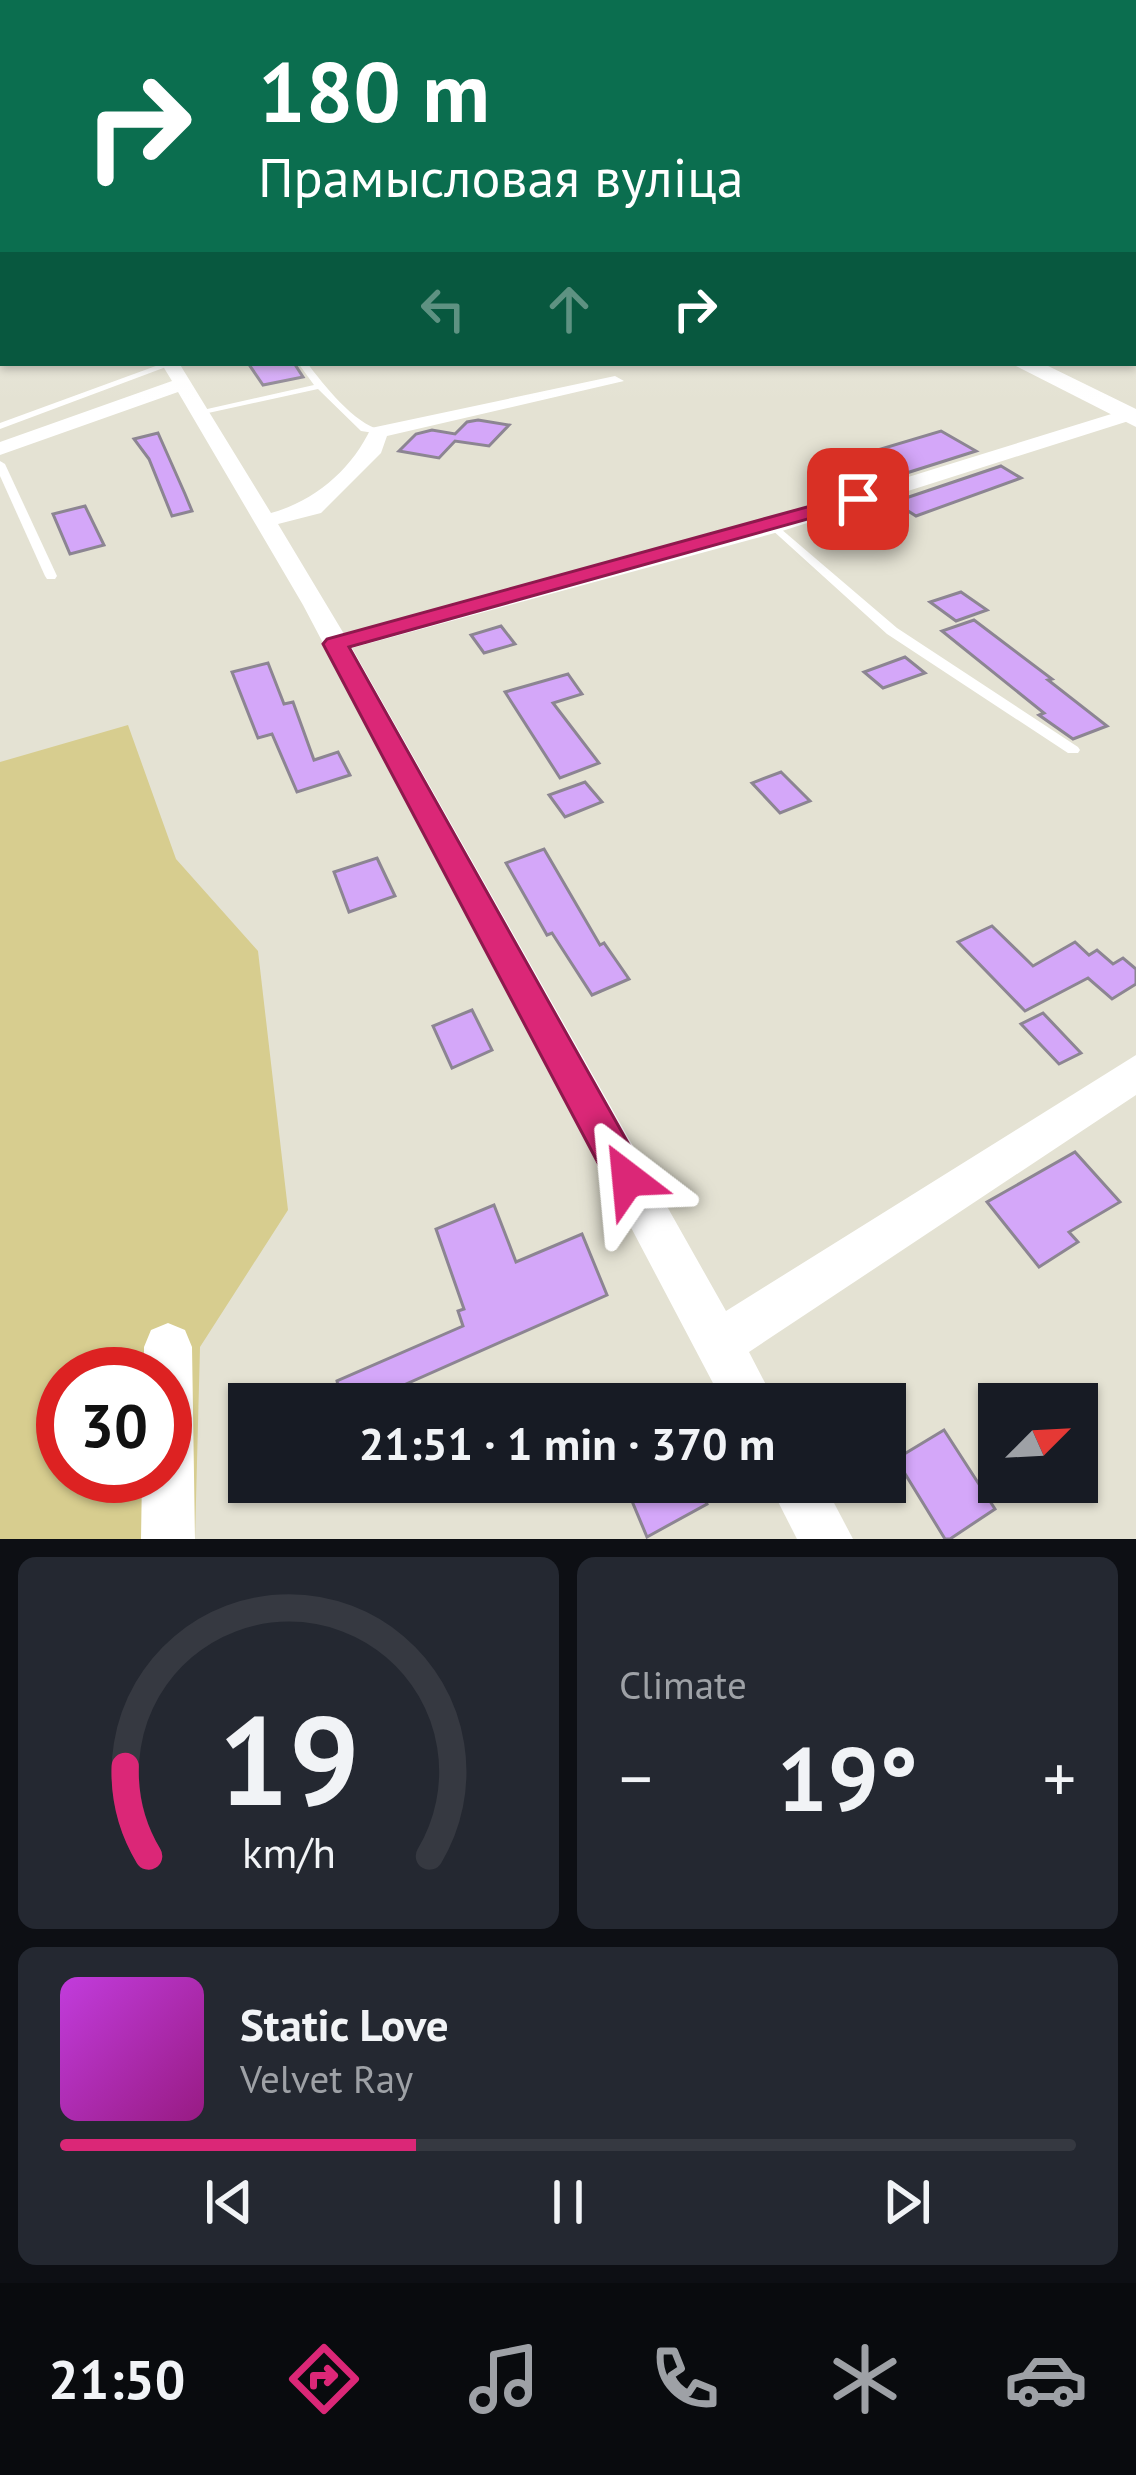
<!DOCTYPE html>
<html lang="en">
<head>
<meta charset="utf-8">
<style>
	body { margin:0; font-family:"PT Sans",sans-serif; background:#242831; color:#f1f3f6; height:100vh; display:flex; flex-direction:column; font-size:45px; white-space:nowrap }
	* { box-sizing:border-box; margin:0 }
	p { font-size:39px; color:#9ea1a6 }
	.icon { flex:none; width:66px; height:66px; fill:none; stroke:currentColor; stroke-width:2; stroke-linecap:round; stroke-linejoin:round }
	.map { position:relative; height:1539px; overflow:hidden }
	.panel { display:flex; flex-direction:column; gap:18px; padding:18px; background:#0d0f14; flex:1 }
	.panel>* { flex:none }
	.top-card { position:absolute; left:0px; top:0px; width:1137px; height:366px; box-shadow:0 3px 9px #0004; background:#0b6e4f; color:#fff; overflow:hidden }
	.needle { width:78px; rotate:66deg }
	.buttons { position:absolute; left:978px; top:1383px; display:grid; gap:24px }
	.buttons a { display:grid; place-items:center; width:120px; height:120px; border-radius:0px; background:#171b24; box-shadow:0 3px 9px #0004; font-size:60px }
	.speed { position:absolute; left:36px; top:1347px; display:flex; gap:24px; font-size:60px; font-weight:700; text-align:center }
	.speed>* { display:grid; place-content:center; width:156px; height:156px; border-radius:50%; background:#171b24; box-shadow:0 3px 9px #0004; line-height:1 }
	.speed .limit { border:18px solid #d22; background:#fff; color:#111 }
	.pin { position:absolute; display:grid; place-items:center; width:102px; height:102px; color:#fff; margin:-51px; border-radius:24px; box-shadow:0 6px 18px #0006 }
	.me { position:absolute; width:132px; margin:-66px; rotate:331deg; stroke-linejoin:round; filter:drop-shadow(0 0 9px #0008) }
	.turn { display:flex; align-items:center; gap:42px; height:252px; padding:0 60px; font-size:54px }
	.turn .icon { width:156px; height:156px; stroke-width:2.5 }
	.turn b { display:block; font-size:84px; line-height:102px }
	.lanes { display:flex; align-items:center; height:114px; padding:0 60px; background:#0003; justify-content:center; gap:60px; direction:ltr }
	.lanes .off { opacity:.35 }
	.big { font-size:90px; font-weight:700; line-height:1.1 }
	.panel .tile { flex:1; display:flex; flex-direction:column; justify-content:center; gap:18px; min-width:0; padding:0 42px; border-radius:18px; background:#242831 }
	.panel .dial { align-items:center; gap:0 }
	.dial svg { height:312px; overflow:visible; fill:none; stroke:#363941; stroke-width:7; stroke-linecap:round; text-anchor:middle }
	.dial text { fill:#f1f3f6; stroke:none }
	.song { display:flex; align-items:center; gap:36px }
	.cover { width:144px; height:144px; border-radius:18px; background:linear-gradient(135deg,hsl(290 70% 55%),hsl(310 70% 35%)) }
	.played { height:12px; border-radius:6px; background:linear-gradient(90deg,#db2777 35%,#363941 35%) }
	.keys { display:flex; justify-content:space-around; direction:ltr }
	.heat { display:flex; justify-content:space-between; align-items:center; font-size:66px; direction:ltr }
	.panel .tiles { flex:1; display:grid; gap:18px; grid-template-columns:1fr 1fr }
	.tile:last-child { grid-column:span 2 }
	.trip { position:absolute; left:228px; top:1383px; width:678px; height:120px; border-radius:0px; background:#171b24; box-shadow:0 3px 9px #0004; font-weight:700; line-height:120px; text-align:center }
	.dock { display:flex; height:192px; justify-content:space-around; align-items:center; background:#090b0e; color:#9ea1a6 }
	.dock .icon { width:84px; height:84px }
	.dock .selected { color:#db2777 }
	.dock b { font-size:54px; color:#f1f3f6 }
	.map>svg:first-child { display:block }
</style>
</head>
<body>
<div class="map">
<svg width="1136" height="1539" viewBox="0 0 1136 1539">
	<rect width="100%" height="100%" fill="#e4e2d3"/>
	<path fill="#d7cd8f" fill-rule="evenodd" d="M128 725 176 859 258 951 288 1210 200 1347 195 1539H0V762ZM63 1374H165V1476H63Z"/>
	<g fill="#d4a7f9" stroke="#8c8592" stroke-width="3">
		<path d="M248 363H294L303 377 263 385Z"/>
		<path d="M478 420 509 425 489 446 455 441 439 458 399 451 416 434 432 430 455 434 467 422Z"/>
		<path d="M941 431 976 451 897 476 864 454Z"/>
		<path d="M158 433 185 494 192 511 172 516 149 459 134 439Z"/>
		<path d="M1001 466 1021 478 916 516 894 502Z"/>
		<path d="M85 506 104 545 70 554 53 514Z"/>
		<path d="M961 592 987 610 956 621 930 602Z"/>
		<path d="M974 620 1052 679 1048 680 1107 726 1073 739 1039 715 1044 713 942 631Z"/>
		<path d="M501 626 515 644 484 653 471 635Z"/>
		<path d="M905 657 925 673 883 688 864 672Z"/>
		<path d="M268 663 284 704 293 702 314 760 338 752 350 775 297 792 272 734 258 738 232 672Z"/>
		<path d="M568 674 582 694 553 703 599 763 560 778 505 692Z"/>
		<path d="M781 772 810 801 780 813 752 783Z"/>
		<path d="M585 782 602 802 565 817 549 795Z"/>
		<path d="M544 849 600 945 604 943 629 979 592 995 552 933 547 935 506 863Z"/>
		<path d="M377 858 395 896 349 912 334 872Z"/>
		<path d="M992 926 1033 966 1075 942 1089 955 1097 950 1113 964 1123 958 1136 969V984L1112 999 1088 978 1025 1011 958 942Z"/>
		<path d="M472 1010 492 1050 452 1068 433 1026Z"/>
		<path d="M1043 1013 1081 1053 1059 1064 1021 1024Z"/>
		<path d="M1075 1152 1120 1202 1069 1232 1078 1242 1039 1267 987 1202Z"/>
		<path d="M494 1205 516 1262 582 1234 607 1295 361 1404H342L337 1381 463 1326 458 1311 464 1309 436 1229Z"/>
		<path d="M944 1430 995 1509 950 1539H945L896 1459Z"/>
		<path d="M624 1482H697L707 1504 647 1537Z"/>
	</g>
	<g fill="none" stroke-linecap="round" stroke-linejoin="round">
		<g fill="#fff" fill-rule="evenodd">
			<path d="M164 363 174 364 0 429V423Z"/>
			<path d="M298 363H307C324 385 354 424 381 430V434L361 431 318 389 199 415 194 412 314 385Z"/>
			<path d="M0 461 5 464 57 576 55 579H47L45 576 0 476Z"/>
			<path d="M774 523 897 628 1078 747 1080 750 1078 753H1068L887 634 770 528V524Z"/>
		</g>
		<g fill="#fff" fill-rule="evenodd">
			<rect x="0" y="189" width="3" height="8"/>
			<rect x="1134" y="255" width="2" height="9"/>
			<path d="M161 363H179L271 513C315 501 352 469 371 428L615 376 624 381 387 436 381 453 321 513 278 524 344 634 766 521 1121 411H1135V419L782 531 352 648 726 1311 1136 1055V1095L749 1352 776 1404H724L303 605 178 392 0 455V442L172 381Z"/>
			<path d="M168 1323 185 1330 192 1347 195 1539H141L142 1476H165V1374H144V1347L151 1330Z"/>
			<path d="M768 1482H823L853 1539H797Z"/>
		</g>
		<path fill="#fff" fill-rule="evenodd" d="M1010 363H1042L1136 409V427Z"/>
	</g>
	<linearGradient id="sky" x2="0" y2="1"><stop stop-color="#90aaa0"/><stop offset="0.46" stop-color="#f3f2eb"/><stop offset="1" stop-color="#f3f2eb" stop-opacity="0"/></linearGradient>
	<rect width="1136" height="400" fill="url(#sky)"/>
	<path fill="#db2777" stroke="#8e194d" stroke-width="3" d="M858 493 865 495V503L349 647 641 1166 647 1179 641 1193 628 1198 614 1193 323 644 327 639Z"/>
</svg>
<div class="buttons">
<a><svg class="needle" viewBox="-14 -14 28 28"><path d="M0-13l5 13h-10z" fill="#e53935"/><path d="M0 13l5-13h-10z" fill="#9ea1a6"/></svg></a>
</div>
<div class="speed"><div class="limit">30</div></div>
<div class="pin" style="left:858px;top:499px;background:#d93025"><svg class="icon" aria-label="arrive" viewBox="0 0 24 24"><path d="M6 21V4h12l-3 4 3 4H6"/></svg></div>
<svg class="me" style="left:628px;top:1179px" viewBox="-20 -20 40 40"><path d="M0-17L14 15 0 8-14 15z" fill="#db2777" stroke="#fff" stroke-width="4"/></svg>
<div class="trip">21:51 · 1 min · 370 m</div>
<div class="top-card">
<div class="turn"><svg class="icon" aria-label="right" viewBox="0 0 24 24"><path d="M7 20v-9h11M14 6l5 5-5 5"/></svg><div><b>180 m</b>Прамысловая вуліца</div></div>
<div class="lanes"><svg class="icon off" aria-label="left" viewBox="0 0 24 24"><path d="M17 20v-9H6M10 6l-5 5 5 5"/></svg><svg class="icon off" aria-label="ahead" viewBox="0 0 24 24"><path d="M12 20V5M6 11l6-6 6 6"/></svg><svg class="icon" aria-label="right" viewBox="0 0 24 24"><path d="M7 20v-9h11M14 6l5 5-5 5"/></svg></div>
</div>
</div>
<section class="panel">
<div class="tiles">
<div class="tile dial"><svg viewBox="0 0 100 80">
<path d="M14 69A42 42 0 1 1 86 69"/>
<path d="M14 69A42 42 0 0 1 8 46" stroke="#db2777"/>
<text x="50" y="56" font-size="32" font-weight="700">19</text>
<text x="50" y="72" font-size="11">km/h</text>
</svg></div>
<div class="tile"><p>Climate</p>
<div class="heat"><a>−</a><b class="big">19°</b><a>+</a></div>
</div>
<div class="tile">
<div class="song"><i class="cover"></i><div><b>Static Love</b><p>Velvet Ray</p></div></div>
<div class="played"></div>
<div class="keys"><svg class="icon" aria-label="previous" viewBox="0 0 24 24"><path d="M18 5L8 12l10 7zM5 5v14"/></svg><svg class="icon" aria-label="pause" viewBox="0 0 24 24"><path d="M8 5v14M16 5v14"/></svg><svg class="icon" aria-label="next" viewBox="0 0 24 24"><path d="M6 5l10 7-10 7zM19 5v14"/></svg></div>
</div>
</div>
</section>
<nav class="dock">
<b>21:50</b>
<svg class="icon selected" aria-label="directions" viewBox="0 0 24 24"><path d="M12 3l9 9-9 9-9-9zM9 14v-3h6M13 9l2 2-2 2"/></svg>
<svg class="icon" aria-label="music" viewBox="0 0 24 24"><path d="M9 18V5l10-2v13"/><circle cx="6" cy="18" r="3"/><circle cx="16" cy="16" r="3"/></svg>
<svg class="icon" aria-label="phone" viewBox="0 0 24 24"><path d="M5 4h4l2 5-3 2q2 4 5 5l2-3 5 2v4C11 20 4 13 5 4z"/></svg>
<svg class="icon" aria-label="climate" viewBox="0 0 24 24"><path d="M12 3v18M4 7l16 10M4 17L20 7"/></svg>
<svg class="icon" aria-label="car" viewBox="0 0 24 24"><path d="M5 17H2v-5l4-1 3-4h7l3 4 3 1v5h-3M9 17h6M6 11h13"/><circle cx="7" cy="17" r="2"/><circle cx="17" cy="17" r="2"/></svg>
</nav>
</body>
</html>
